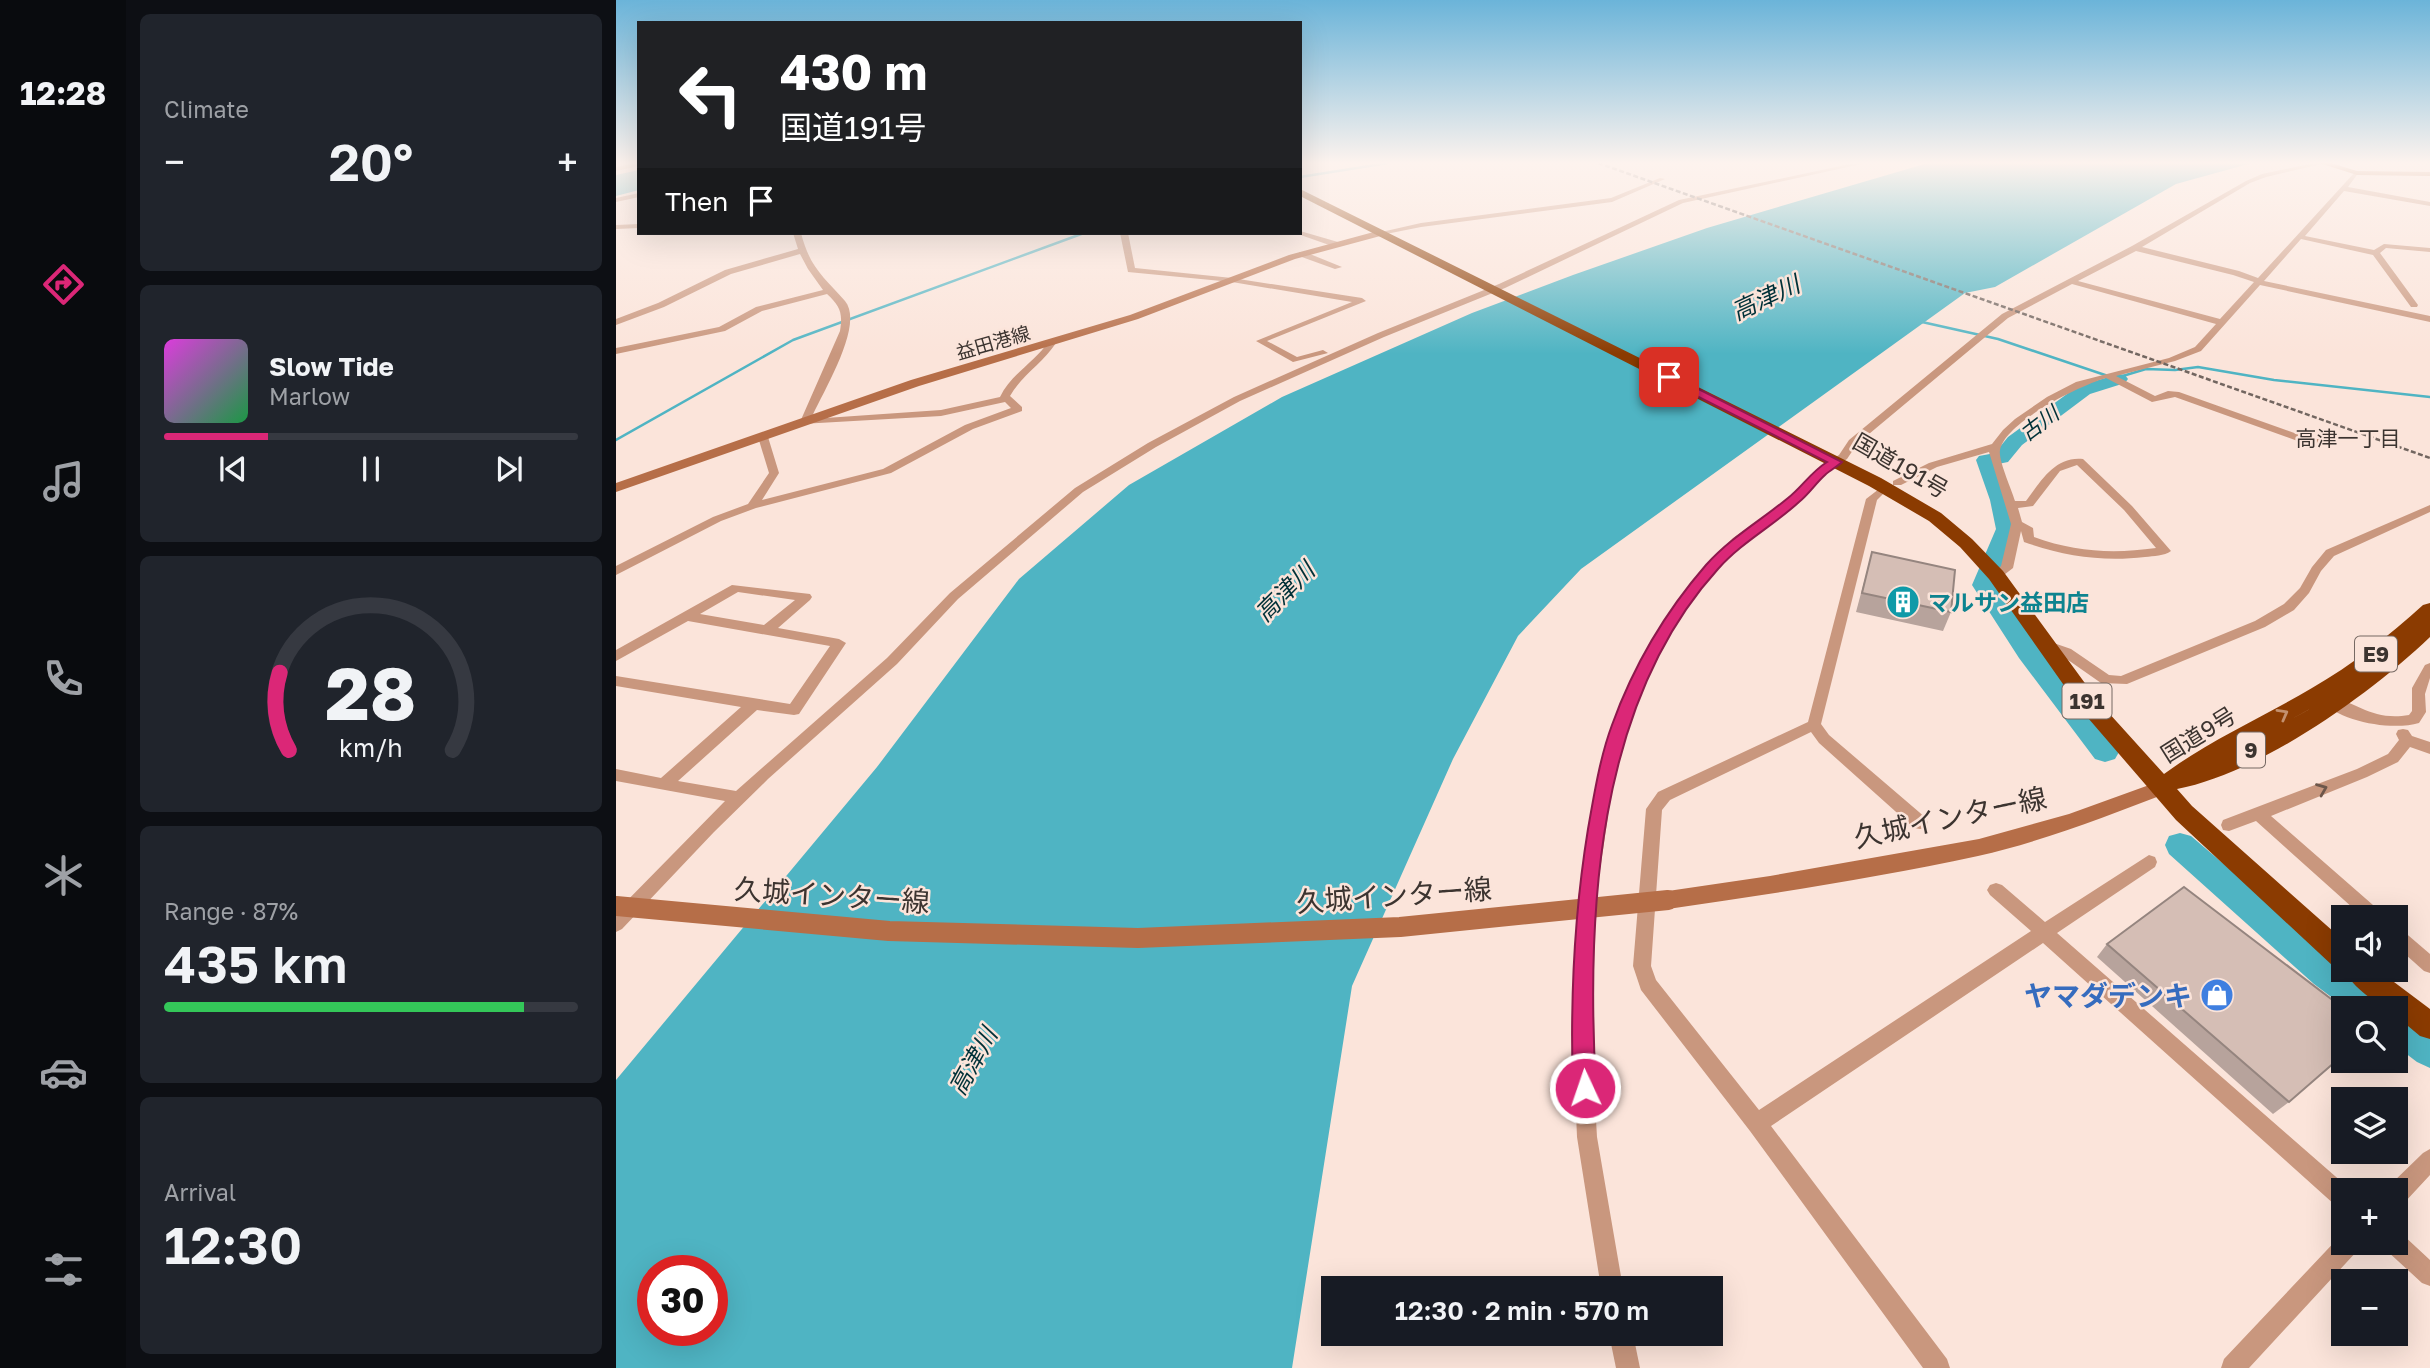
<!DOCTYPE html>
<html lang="en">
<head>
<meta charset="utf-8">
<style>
	body { margin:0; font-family:"Golos Text","Noto Sans JP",sans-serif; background:#20242c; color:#f1f3f6; height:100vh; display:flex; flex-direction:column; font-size:26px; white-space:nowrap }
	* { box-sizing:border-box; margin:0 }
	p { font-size:23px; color:#9ea1a6 }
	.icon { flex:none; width:38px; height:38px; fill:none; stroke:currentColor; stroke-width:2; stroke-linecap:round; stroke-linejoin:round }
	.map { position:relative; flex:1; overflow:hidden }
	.drawer { display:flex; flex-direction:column; gap:14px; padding:14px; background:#0d0f14; width:490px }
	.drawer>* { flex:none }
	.top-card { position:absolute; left:21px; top:21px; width:665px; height:214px; border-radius:0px; box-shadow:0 7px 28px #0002; background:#202124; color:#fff; overflow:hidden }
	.buttons { position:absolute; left:1715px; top:905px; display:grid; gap:14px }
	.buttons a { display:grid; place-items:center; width:77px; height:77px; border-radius:0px; background:#171b24; box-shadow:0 7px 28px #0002; font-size:35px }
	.speed { position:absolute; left:21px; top:1255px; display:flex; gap:14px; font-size:35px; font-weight:700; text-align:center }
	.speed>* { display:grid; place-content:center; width:91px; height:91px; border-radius:50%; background:#171b24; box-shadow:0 7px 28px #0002; line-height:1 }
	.speed .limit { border:10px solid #d22; background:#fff; color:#111 }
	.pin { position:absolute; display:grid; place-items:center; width:60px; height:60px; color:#fff; margin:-30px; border-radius:14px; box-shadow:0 4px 10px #0006 }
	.me { position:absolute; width:77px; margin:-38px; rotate:357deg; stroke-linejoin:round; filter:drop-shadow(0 0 5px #0008) }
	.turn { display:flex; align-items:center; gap:24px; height:147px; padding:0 28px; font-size:32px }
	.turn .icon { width:91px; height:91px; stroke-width:2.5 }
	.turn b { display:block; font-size:49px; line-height:60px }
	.then { display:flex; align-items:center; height:66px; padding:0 28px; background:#0003; gap:14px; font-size:26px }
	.big { font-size:52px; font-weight:600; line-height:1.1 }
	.drawer .tile { flex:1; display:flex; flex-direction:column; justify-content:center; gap:10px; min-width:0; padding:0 24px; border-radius:10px; background:#20242c }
	.drawer .dial { align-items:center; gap:0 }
	.dial svg { height:182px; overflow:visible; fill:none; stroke:#363941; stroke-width:7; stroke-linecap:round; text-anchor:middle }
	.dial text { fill:#f1f3f6; stroke:none }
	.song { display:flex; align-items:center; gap:21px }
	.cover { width:84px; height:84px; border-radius:10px; background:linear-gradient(135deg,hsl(300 70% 55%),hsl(140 70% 35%)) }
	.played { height:7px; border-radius:4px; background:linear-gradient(90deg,#db2777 25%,#363941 25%) }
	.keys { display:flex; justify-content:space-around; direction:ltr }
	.heat { display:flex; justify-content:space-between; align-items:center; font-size:38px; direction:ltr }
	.charge { height:10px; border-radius:5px; background:linear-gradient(90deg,#34c759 87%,#363941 0) }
	.trip { position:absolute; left:705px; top:1276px; width:402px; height:70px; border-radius:0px; background:#171b24; box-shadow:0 7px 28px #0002; font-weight:600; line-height:70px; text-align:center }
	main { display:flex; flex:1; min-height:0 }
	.tabs { display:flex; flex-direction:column; width:126px; justify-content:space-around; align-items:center; background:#090b0e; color:#9ea1a6 }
	.tabs .icon { width:49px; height:49px }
	.tabs .on { color:#db2777 }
	.tabs b { font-size:32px; color:#f1f3f6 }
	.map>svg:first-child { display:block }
</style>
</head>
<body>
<main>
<nav class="tabs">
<b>12:28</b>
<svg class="icon on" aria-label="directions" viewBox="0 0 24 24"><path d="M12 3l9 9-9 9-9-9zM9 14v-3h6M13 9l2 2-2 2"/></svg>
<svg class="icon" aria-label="music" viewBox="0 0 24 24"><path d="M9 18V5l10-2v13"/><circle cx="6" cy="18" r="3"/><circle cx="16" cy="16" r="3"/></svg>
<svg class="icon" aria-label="phone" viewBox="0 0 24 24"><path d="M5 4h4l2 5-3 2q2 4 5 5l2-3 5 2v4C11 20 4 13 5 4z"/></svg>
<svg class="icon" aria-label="climate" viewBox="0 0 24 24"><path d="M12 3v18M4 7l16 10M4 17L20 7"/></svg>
<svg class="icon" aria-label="car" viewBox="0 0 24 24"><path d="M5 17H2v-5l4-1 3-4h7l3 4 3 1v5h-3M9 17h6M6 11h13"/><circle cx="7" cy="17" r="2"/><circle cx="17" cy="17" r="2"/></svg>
<svg class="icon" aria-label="filters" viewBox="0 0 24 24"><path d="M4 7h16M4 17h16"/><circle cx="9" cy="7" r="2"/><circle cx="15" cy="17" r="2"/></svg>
</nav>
<section class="drawer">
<div class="tile"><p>Climate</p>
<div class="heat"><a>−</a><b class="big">20°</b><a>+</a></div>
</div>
<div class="tile">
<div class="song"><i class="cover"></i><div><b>Slow Tide</b><p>Marlow</p></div></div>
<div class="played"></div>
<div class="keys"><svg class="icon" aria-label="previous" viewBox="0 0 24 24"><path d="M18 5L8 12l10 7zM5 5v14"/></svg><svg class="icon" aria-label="pause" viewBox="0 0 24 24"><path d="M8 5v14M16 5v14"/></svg><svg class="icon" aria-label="next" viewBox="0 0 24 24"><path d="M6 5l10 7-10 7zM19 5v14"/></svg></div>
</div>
<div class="tile dial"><svg viewBox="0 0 100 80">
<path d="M14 69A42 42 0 1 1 86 69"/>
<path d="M14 69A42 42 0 0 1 10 35" stroke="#db2777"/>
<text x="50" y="56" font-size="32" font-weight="700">28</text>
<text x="50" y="72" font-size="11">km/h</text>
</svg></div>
<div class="tile"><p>Range · 87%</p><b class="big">435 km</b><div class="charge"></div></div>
<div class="tile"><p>Arrival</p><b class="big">12:30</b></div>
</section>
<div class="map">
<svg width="1814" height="1368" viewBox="0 0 1814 1368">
	<rect width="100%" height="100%" fill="#fbe4da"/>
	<g fill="#4fb4c3" fill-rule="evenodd">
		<path d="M1312 163H1636L1560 184 1379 287 1349 293 965 569 902 636 837 759 736 986 676 1368H0V1080L261 767 403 579 513 485 666 397 856 313 957 275 1091 228ZM37 1270H96V1330H37Z"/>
		<path d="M23 170V190L0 196V175Z"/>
	</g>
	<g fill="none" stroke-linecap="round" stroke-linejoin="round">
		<g stroke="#4fb4c3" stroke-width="2.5">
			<path d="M684 177 772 163"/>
			<path d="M1306 322 1382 339 1492 376"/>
			<path d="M1500 378 1530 369 1559 370 1582 367 1658 380 1814 397"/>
			<path d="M0 440 177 340 468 233"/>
		</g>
		<g fill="#4fb4c3" fill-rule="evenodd">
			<path d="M1503 374 1509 375 1512 379 1509 383 1474 394 1406 445 1392 462 1382 464 1396 500 1402 529 1380 585 1421 646 1499 745 1503 752 1499 759 1489 762 1479 759 1403 658 1356 585 1380 529 1374 500 1360 460 1363 456 1379 453 1392 437 1462 386Z"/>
			<path d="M1564 833 1575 836 1727 966V970H1733L1770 996 1776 1008H1730L1698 984 1553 854 1549 845 1553 836Z"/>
			<path d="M1780 1007 1793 1012 1814 1028V1068L1801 1062 1780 1046Z"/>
		</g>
		<g fill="#c9977e" fill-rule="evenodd">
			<path d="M20 163H23V166L0 171V167Z"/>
			<path d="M1239 163H1250L1067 203 889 288 768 337 624 401 540 447 467 492 342 599 281 664 152 779 98 832 6 929 0 932V912L109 801 0 781V769L45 778 125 707 0 686V676L174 704 214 646 72 621 0 661V650L116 585 194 594 196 597 194 600 162 628 223 639 230 643 183 714 178 715 141 710 62 781 120 791 271 658 334 593 459 488 532 443 618 397 762 333 883 284 1063 200ZM122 592 179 600 148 625 84 614Z"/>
			<path d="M1699 163H1710L1650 177 1634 183 1526 247 1623 271 1642 278 1739 172H1743L1732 187 1814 202V206L1728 191 1689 236 1758 250 1768 244 1814 248V252L1770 248 1764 253 1802 305 1801 307H1795L1757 255 1685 239 1648 281 1814 316V322L1644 285 1585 351 1559 361 1500 376 1539 396 1552 391 1563 392 1695 439H1719V443L1690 444 1559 397 1536 402 1490 378C1465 385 1389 422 1384 450 1382 460 1396 490 1399 501H1410C1425 481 1439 456 1467 459L1516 506 1555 551C1548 556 1538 556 1529 557 1486 562 1448 556 1408 542L1405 531 1397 568 1384 578H1376L1374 575 1385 566 1395 524 1373 452 1321 467 1285 485H1277V481L1313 463 1376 444 1387 430 1399 419 1431 397 1460 382 1553 358 1579 347 1600 324 1456 284 1392 318 1241 444 1231 459 1211 472 1183 502 1125 544 1099 571 1066 614 1039 663 1011 726 994 802 980 898 974 1014 981 1137 1007 1288H985L961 1137 956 1014 962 898 978 802 997 726 1025 663 1054 612 1091 565 1117 538 1175 498 1203 468 1223 455 1233 440 1386 314 1516 246 1630 181 1646 174ZM1520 251 1617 275 1638 282 1604 319 1462 281ZM1461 465 1508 510 1540 548C1497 554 1459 552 1418 537L1417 528 1406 522 1402 508 1417 506 1444 471Z"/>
			<path d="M1044 178 1049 179 996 202 805 227 765 235 761 233 805 223 995 198Z"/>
			<path d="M23 193V197L0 202V198Z"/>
			<path d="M23 224V228L0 229V225Z"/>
			<path d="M684 231 722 242 723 244 716 246 679 233Z"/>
			<path d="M177 233H185C194 268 207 276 229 301 249 325 206 393 195 419L325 410 384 397C395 374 419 362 433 341L440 343C427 363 406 375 394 396L406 407V411L357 429 275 473 140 508 105 521 0 575V566L97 517 132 504 153 473 142 437 143 435H151L152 437 163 473 146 500 267 469 349 425 395 408 389 402 325 416 185 424 184 422 224 331C227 313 224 306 211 294L146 311 109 331 0 354V348L103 327 140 307 207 290 192 269 184 254 115 274 48 307 0 325V319L42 303 109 270 182 249Z"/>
			<path d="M504 233H512L519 268 616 278 746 298 750 301 651 341 681 357 707 350 712 353 677 362 640 341 736 302 616 282 512 272Z"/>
			<path d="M683 252H689L726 267 719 269 683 256Z"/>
			<path d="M1263 489 1269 492 1261 500 1205 724 1213 735 1310 818 1312 823 1310 828 1304 829 1298 828 1203 743 1195 732 1054 800 1046 810 1035 966 1040 980 1143 1110 1415 931 1374 895 1371 890 1374 885 1380 883 1386 885 1429 922 1533 855 1539 857 1541 862 1539 867 1441 933 1735 1190H1727V1208L1719 1205 1427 943 1155 1126 1331 1359 1334 1368H1307L1134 1131 1025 990 1017 966 1030 809 1042 792 1192 722 1250 499Z"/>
			<path d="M1814 505V512L1718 556 1705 571 1693 593 1678 610 1649 627 1511 684 1485 683 1445 655 1424 647 1422 644 1429 640 1455 649 1493 675 1505 676 1639 621 1668 604 1684 588 1696 567 1710 550Z"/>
			<path d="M1814 663V678L1809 694 1810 712 1803 723C1776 731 1722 722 1704 699L1711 694C1742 704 1758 721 1793 715L1796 711V688L1809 665Z"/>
			<path d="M1787 729 1792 730 1796 736 1814 742V754L1794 747 1782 762 1751 777 1655 816 1765 912 1768 917H1747L1640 821 1613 831 1607 830 1605 825 1607 820 1741 769 1772 754 1783 740 1780 734 1782 730Z"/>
			<path d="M1780 927 1786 930 1814 954V973L1808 971 1780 946Z"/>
			<path d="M1814 1149V1175L1788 1203 1780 1206V1190H1771L1772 1187 1807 1153Z"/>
			<path d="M1780 1232 1786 1234 1814 1260V1286L1806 1283 1770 1250 1767 1242H1780Z"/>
			<path d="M1726 1234 1727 1242H1745L1742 1250 1633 1368H1605L1608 1359Z"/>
			<path d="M993 1334H1017L1024 1368H1000Z"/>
		</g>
		<g fill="#b66e48" fill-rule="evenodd">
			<path d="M765 230 768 231V235L679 259 522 319 303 386 0 492V483L295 380 514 315 673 255Z"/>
			<path d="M1547 780 1554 782 1557 787 1554 792C1491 816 1428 841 1362 856 1260 878 1155 894 1052 909L1044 906 1041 900 1044 894 1052 891 1154 876 1363 839 1453 814Z"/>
		</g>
		<path fill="#a64e18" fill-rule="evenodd" d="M1703 163H1715L1741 171 1814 172V176L1741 175Z"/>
		<g fill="#8b3b01" fill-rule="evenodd">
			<path d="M684 189 1265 478 1325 513 1356 539 1387 571 1482 701 1548 774C1594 740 1647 717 1696 688 1736 665 1773 636 1807 605L1814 603V637C1752 696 1644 773 1561 789L1576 806 1727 940V969L1717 966 1560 820 1466 711 1373 579 1344 547 1313 521 1253 486 684 196ZM1694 709 1692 710 1628 745Z"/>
			<path d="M1728 970H1762L1814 1009V1039L1804 1036 1780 1016V1008C1762 1008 1736 986 1728 970Z"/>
		</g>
		<path stroke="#726660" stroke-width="2.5" stroke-dasharray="5 2.5" stroke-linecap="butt" d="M982 163 1814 458"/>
		<path stroke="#b66e48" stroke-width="20" d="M0 906 273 931 522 938 784 927 1052 900"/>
	</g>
	<g fill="#b7a39c">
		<path d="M1256 552 1335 612 1327 631 1240 612Z"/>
		<path d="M1491 944 1673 1102 1657 1114 1481 957Z"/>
	</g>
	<g fill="#d5beb5" stroke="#95857f" stroke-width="2">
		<path d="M1256 552 1339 570 1335 612 1246 593Z"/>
		<path d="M1568 887 1727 1008V1055L1673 1102 1491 944Z"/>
	</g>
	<defs><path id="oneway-chevron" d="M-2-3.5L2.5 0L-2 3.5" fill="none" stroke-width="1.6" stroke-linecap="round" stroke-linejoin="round" transform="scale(1.75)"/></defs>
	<use stroke="#c3906e" href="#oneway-chevron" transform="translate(1667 714) rotate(-29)"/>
	<use stroke="#6d574b" href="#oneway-chevron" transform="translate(1706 789) rotate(-22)"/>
	<linearGradient id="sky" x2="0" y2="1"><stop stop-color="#6bb4d9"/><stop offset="0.46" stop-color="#fdf3ee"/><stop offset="1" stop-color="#fdf3ee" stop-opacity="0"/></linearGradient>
	<rect width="1814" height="354" fill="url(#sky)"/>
	<path fill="#db2777" stroke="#8e194d" stroke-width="2" d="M1053 374 1226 462C1221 467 1214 470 1209 475 1200 483 1193 494 1183 502 1157 526 1126 542 1102 569 980 703 970 916 980 1088L977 1096 969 1099 961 1096 957 1088C954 1000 958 915 972 829 978 795 984 757 996 725 1017 667 1050 611 1090 565 1114 538 1144 521 1172 498 1186 487 1195 472 1211 462L1049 380 1048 377Z"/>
	<defs>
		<symbol id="building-disc" viewBox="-11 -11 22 22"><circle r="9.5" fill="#0f9aa8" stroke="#fbe4da"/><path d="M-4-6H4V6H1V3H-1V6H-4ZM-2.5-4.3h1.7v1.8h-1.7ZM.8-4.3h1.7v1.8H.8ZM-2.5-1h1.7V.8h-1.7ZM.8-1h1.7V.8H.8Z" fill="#fff"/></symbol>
		<symbol id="shop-disc" viewBox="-11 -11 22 22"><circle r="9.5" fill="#3f7fe0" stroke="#fbe4da"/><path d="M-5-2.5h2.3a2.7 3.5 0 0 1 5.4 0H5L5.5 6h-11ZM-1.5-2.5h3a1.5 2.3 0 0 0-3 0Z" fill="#fff"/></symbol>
	</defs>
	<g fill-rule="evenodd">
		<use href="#building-disc" x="1268" y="583" width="38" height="38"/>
		<use href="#shop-disc" x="1582" y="976" width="38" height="38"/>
	</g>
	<g text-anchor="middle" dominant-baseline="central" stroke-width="5" stroke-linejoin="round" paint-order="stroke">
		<g font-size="19" fill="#3c3430" stroke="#fbe4da">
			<text transform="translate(377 342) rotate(-16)">益田港線</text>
		</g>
		<g font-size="21" font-style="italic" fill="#003138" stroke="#fbe4da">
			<text transform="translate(1423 423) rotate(-37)">古川</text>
		</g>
		<g font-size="21" fill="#3c3430" stroke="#fbe4da">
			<text x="1732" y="438">高津一丁目</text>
		</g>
		<g fill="#fbe4da" stroke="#756963" stroke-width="2">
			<rect x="1739" y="636.5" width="42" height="35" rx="5"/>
			<rect x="1446.5" y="683.5" width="49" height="35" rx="5"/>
			<rect x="1621" y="732.5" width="28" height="35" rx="5"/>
		</g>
		<g font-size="21" font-weight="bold" fill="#3c3430">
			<text x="1760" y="654">E9</text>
			<text x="1471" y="701">191</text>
			<text x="1635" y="750">9</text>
		</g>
		<g font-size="23" fill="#3c3430" stroke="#fbe4da">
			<text transform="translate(1285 465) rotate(30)">国道191号</text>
			<text transform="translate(1582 734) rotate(-32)">国道9号</text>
		</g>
		<g font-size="23" font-weight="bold" fill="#0d838f" stroke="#fbe4da" text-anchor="start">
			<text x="1312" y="602">マルサン益田店</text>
		</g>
		<g font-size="24" font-style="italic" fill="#003138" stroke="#fbe4da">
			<text transform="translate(1149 297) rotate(-25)">高津川</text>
			<text transform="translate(668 591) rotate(-45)">高津川</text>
			<text transform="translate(356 1061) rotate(-61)">高津川</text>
		</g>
		<g font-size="28" fill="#3c3430" stroke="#fbe4da">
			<text transform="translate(1334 817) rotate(-12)">久城インター線</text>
			<text transform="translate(216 895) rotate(4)">久城インター線</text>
			<text transform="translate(778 895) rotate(-4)">久城インター線</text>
		</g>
		<g font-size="28" font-weight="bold" fill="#366cbe" stroke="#fbe4da" text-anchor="end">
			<text x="1576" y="995">ヤマダデンキ</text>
		</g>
	</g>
</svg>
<div class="buttons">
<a><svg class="icon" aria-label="sound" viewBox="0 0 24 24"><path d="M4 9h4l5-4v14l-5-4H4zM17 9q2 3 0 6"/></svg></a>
<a><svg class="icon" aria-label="search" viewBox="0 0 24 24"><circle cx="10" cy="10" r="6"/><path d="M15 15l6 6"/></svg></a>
<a><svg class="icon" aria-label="layers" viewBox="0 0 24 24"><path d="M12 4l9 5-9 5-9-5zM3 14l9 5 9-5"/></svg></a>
<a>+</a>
<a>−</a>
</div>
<div class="speed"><div class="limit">30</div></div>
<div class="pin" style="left:1053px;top:377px;background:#d93025"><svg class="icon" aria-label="arrive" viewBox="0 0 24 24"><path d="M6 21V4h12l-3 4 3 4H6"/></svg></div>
<svg class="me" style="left:969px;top:1088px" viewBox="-20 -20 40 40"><circle r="17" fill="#db2777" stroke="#fff" stroke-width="3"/><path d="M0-11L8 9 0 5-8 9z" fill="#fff"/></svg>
<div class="trip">12:30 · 2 min · 570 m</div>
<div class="top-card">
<div class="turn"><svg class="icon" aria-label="left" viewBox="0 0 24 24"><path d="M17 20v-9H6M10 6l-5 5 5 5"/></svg><div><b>430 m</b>国道191号</div></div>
<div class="then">Then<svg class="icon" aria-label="arrive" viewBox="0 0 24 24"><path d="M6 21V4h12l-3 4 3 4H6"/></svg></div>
</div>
</div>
</main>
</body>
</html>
